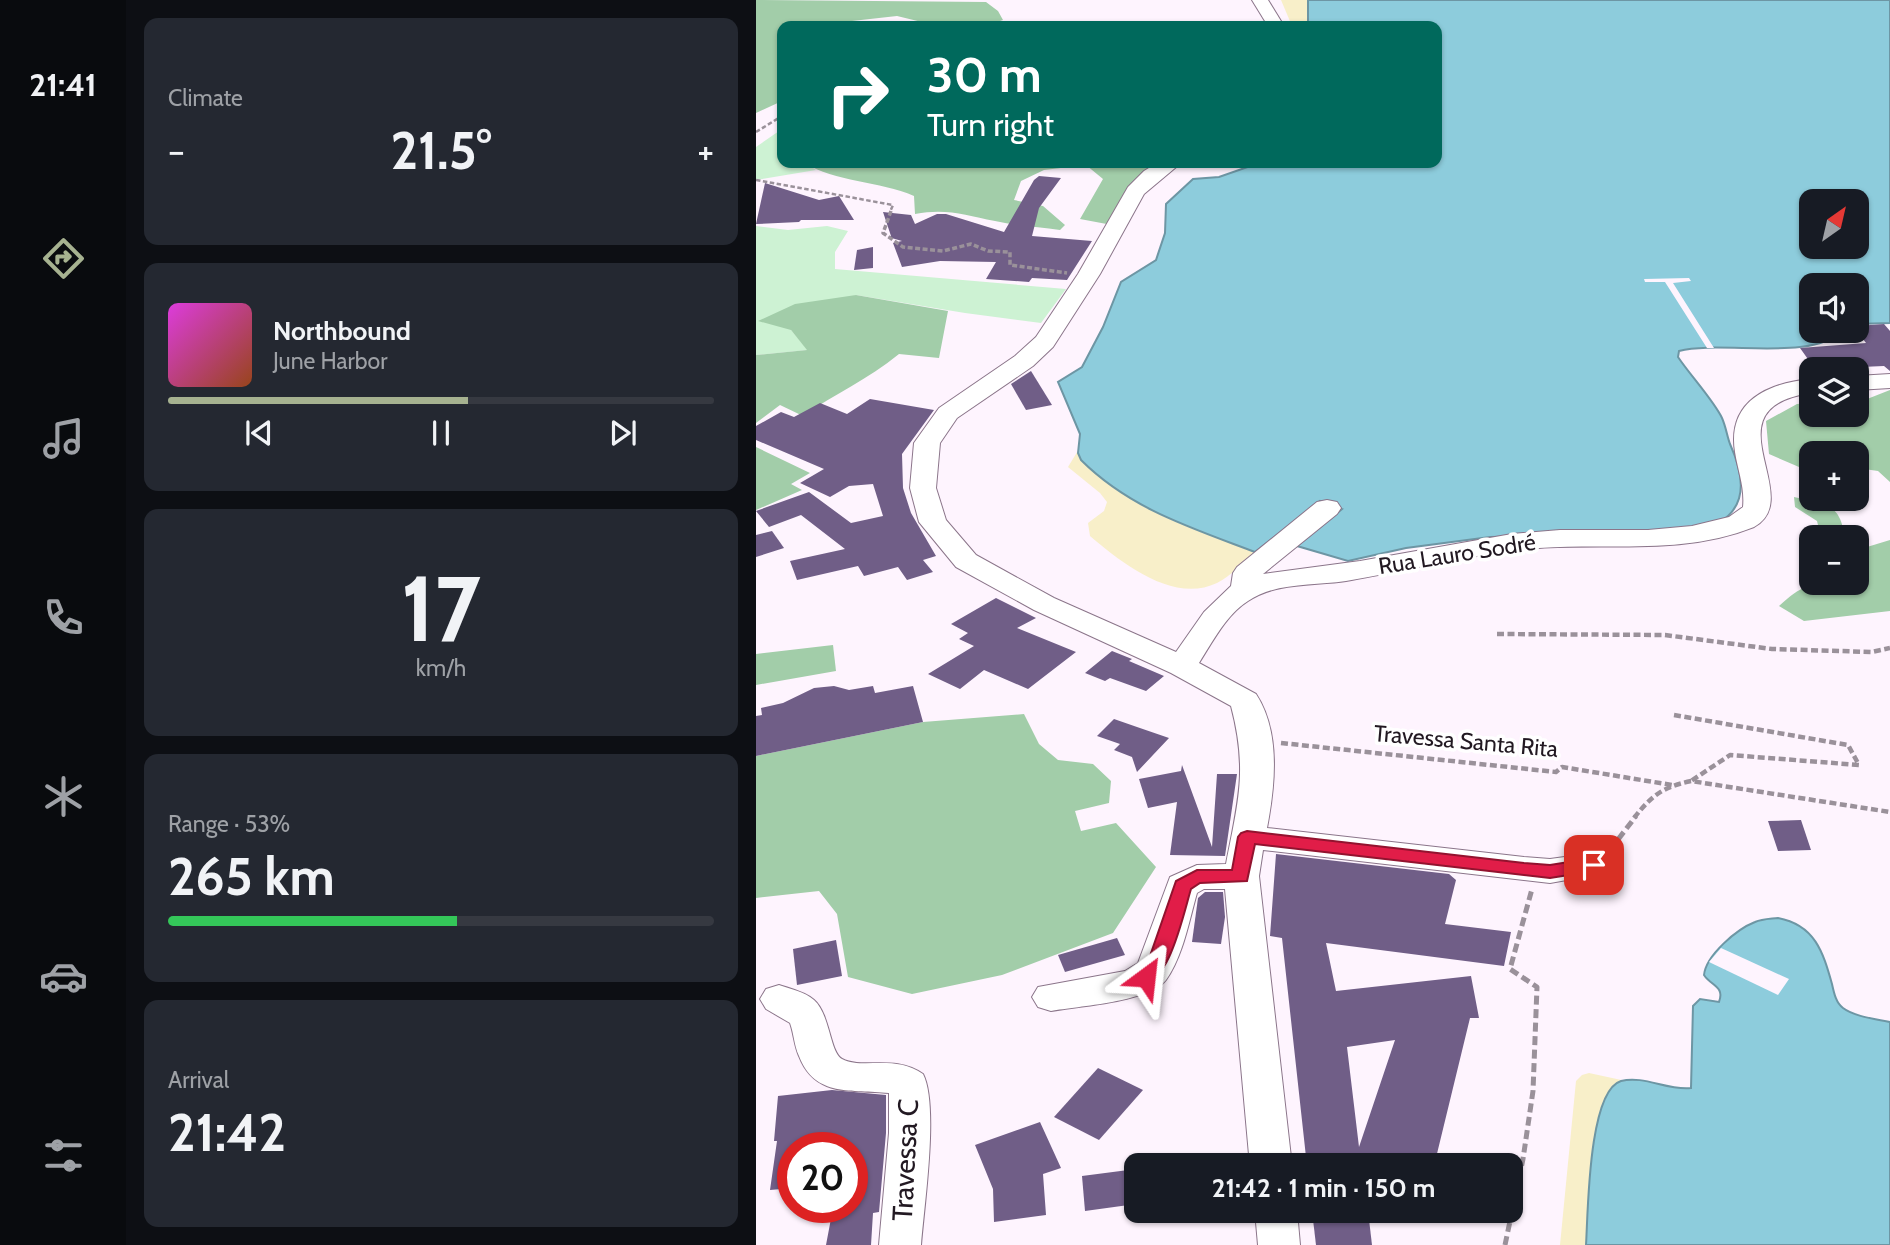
<!DOCTYPE html>
<html lang="en">
<head>
<meta charset="utf-8">
<style>
	body { margin:0; font-family:Cabin,sans-serif; background:#242831; color:#f1f3f6; height:100vh; display:flex; flex-direction:column; font-size:26px; white-space:nowrap }
	* { box-sizing:border-box; margin:0 }
	p { font-size:23px; color:#9ea1a6 }
	.icon { flex:none; width:38px; height:38px; fill:none; stroke:currentColor; stroke-width:2; stroke-linecap:round; stroke-linejoin:round }
	.map { position:relative; flex:1; overflow:hidden }
	.details { display:flex; flex-direction:column; gap:18px; padding:18px; background:#0d0f14; width:630px }
	.details>* { flex:none }
	.top-card { position:absolute; left:21px; top:21px; width:665px; height:147px; border-radius:14px; box-shadow:0 2px 5px #0004; background:#00695c; color:#fff; overflow:hidden }
	.needle { width:46px; rotate:34deg }
	.buttons { position:absolute; left:1043px; top:189px; display:grid; gap:14px }
	.buttons a { display:grid; place-items:center; width:70px; height:70px; border-radius:14px; background:#171b24; box-shadow:0 2px 5px #0004; font-size:35px }
	.speed { position:absolute; left:21px; top:1132px; display:flex; gap:14px; font-size:35px; font-weight:700; text-align:center }
	.speed>* { display:grid; place-content:center; width:91px; height:91px; border-radius:50%; background:#171b24; box-shadow:0 2px 5px #0004; line-height:1 }
	.speed .limit { border:10px solid #d22; background:#fff; color:#111 }
	.pin { position:absolute; display:grid; place-items:center; width:60px; height:60px; color:#fff; margin:-30px; border-radius:14px; box-shadow:0 4px 10px #0006 }
	.me { position:absolute; width:77px; margin:-38px; rotate:30deg; stroke-linejoin:round; filter:drop-shadow(0 0 5px #0008) }
	.turn { display:flex; align-items:center; gap:24px; height:147px; padding:0 35px; font-size:32px }
	.turn .icon { width:91px; height:91px; stroke-width:2.5 }
	.turn b { display:block; font-size:49px; line-height:60px }
	.big { font-size:52px; font-weight:700; line-height:1.1 }
	.details .tile { flex:1; display:flex; flex-direction:column; justify-content:center; gap:10px; min-width:0; padding:0 24px; border-radius:14px; background:#242831 }
	.details .dial { align-items:center; gap:0 }
	.dial b { font-size:91px; line-height:1 }
	.song { display:flex; align-items:center; gap:21px }
	.cover { width:84px; height:84px; border-radius:10px; background:linear-gradient(135deg,hsl(300 70% 55%),hsl(20 70% 35%)) }
	.played { height:7px; border-radius:4px; background:linear-gradient(90deg,#a6b290 55%,#363941 55%) }
	.keys { display:flex; justify-content:space-around; direction:ltr }
	.heat { display:flex; justify-content:space-between; align-items:center; font-size:38px; direction:ltr }
	.charge { height:10px; border-radius:5px; background:linear-gradient(90deg,#34c759 53%,#363941 0) }
	.trip { position:absolute; left:368px; top:1153px; width:399px; height:70px; border-radius:14px; background:#171b24; box-shadow:0 2px 5px #0004; font-weight:700; line-height:70px; text-align:center }
	main { display:flex; flex:1; min-height:0 }
	.tabs { display:flex; flex-direction:column; width:126px; justify-content:space-around; align-items:center; background:#090b0e; color:#9ea1a6 }
	.tabs .icon { width:49px; height:49px }
	.tabs .on { color:#a6b290 }
	.tabs b { font-size:32px; color:#f1f3f6 }
	.map>svg:first-child { display:block }
</style>
</head>
<body>
<main>
<nav class="tabs">
<b>21:41</b>
<svg class="icon on" aria-label="directions" viewBox="0 0 24 24"><path d="M12 3l9 9-9 9-9-9zM9 14v-3h6M13 9l2 2-2 2"/></svg>
<svg class="icon" aria-label="music" viewBox="0 0 24 24"><path d="M9 18V5l10-2v13"/><circle cx="6" cy="18" r="3"/><circle cx="16" cy="16" r="3"/></svg>
<svg class="icon" aria-label="phone" viewBox="0 0 24 24"><path d="M5 4h4l2 5-3 2q2 4 5 5l2-3 5 2v4C11 20 4 13 5 4z"/></svg>
<svg class="icon" aria-label="climate" viewBox="0 0 24 24"><path d="M12 3v18M4 7l16 10M4 17L20 7"/></svg>
<svg class="icon" aria-label="car" viewBox="0 0 24 24"><path d="M5 17H2v-5l4-1 3-4h7l3 4 3 1v5h-3M9 17h6M6 11h13"/><circle cx="7" cy="17" r="2"/><circle cx="17" cy="17" r="2"/></svg>
<svg class="icon" aria-label="filters" viewBox="0 0 24 24"><path d="M4 7h16M4 17h16"/><circle cx="9" cy="7" r="2"/><circle cx="15" cy="17" r="2"/></svg>
</nav>
<section class="details">
<div class="tile"><p>Climate</p>
<div class="heat"><a>−</a><b class="big">21.5°</b><a>+</a></div>
</div>
<div class="tile">
<div class="song"><i class="cover"></i><div><b>Northbound</b><p>June Harbor</p></div></div>
<div class="played"></div>
<div class="keys"><svg class="icon" aria-label="previous" viewBox="0 0 24 24"><path d="M18 5L8 12l10 7zM5 5v14"/></svg><svg class="icon" aria-label="pause" viewBox="0 0 24 24"><path d="M8 5v14M16 5v14"/></svg><svg class="icon" aria-label="next" viewBox="0 0 24 24"><path d="M6 5l10 7-10 7zM19 5v14"/></svg></div>
</div>
<div class="tile dial"><b>17</b><p>km/h</p></div>
<div class="tile"><p>Range · 53%</p><b class="big">265 km</b><div class="charge"></div></div>
<div class="tile"><p>Arrival</p><b class="big">21:42</b></div>
</section>
<div class="map">
<svg width="1134" height="1245" viewBox="0 0 1134 1245">
	<rect width="100%" height="100%" fill="#fef4fe"/>
	<g fill="#cdf2d3">
		<path d="M26 129V163H50L60 170 0 180V147Z"/>
		<path d="M0 226 32 230 71 226 92 231 79 252V269L310 289 285 323 209 313 100 295 35 330 52 350 0 355Z"/>
	</g>
	<g fill="#a2cda9">
		<path d="M0 0 230 2 242 11 247 20 229 26 174 24 141 16 96 21 102 26H26V101L0 113Z"/>
		<path d="M49 163H407L387 176 356 225 324 219 347 179 330 165 288 170 265 181 258 200 287 206 309 225 304 230C282 227 260 226 239 221 209 215 190 208 159 214L158 196C124 181 78 182 49 163Z"/>
		<path d="M100 295 192 311 183 358 143 354C111 380 80 393 47 416L24 405 0 423V355L51 350 35 330 2 321 39 304Z"/>
		<path d="M1134 390V482L1122 471 1101 468V453H1055V468L1043 467 1013 454 1010 421 1041 404 1055 403V415H1101V403Z"/>
		<path d="M0 447 54 473 35 484 46 490 0 510Z"/>
		<path d="M1038 497C1052 500 1076 502 1083 517 1087 524 1086 530 1092 537H1065L1061 521 1039 507Z"/>
		<path d="M1134 540V611L1048 621 1023 606C1053 578 1062 583 1101 583V544L1111 547Z"/>
		<path d="M77 645 80 671 0 685V654Z"/>
		<path d="M268 714 283 744 302 760 337 764 355 781 353 803 319 811 325 831 360 823 400 867 357 933 246 975 156 994 92 977 81 914 63 891 0 898V756L167 722Z"/>
	</g>
	<g fill="#f8efc9">
		<path d="M525 0H552V26H536Z"/>
		<path d="M323 449 322 453C367 509 434 527 499 552 487 562 474 577 461 583 417 604 366 563 334 536L332 523 348 511 351 502 344 493 312 467Z"/>
		<path d="M833 1073 870 1081C831 1088 832 1212 830 1245H804L820 1081 826 1075Z"/>
	</g>
	<g fill="#8dccdc" stroke="#6d96a4" stroke-width="2" fill-rule="evenodd">
		<path d="M552 0H1134V323L1101 324V285H1055V331H1085C1057 362 964 340 923 351L922 357C934 375 958 401 966 418 970 427 971 436 974 444 993 486 990 518 941 532L734 537 650 548 592 561 541 546 586 509 564 501 499 552C436 528 374 509 325 460L322 453 324 434 302 382 326 367 347 327 365 282 400 260 409 233 410 204 437 179 463 177 503 163H681V26H552ZM1055 201H1101V247H1055Z"/>
		<path d="M1022 918C1059 925 1067 952 1076 984 1078 993 1080 1003 1087 1008 1099 1017 1120 1019 1134 1022V1245H830C832 1215 832 1091 865 1081 888 1075 912 1091 935 1088L937 1006 944 999 963 1002C969 986 955 986 948 975 950 955 981 929 999 922 1006 919 1014 919 1022 918Z"/>
	</g>
	<g fill="#fef4fe">
		<path d="M933 278 935 281 917 283 958 348H951L909 282H889L888 279Z"/>
		<path d="M965 948 1033 979 1022 995 953 962Z"/>
	</g>
	<g fill="#705e87" fill-rule="evenodd">
		<path d="M283 176 305 178 283 208 276 236 336 241 311 280 276 278 273 282 230 279 240 262 184 261 146 267 137 243 146 241 132 237 135 236 127 212 155 215 159 224 181 214H190L248 232 278 180Z"/>
		<path d="M9 183 63 200 83 196 98 220H45L43 222 0 224Z"/>
		<path d="M117 247V268L98 270 101 250Z"/>
		<path d="M1128 324 1134 331V371L1128 366 1059 369 1044 348 1110 343 1101 331V326Z"/>
		<path d="M275 371 296 405 270 410 255 384Z"/>
		<path d="M114 399 178 410 146 454 147 488 155 513 180 556 167 560 177 572 151 580 142 567 108 576 102 566 41 580 34 561 89 549 45 515 13 527 0 511 53 492 95 523 127 516 117 484 93 486 74 497 44 483 68 469 0 440V426L25 412 38 417 64 403 91 414Z"/>
		<path d="M16 531 28 548 0 557V535Z"/>
		<path d="M240 598 280 618 261 628 320 652 272 689 228 670 204 689 172 674 218 646 203 639 212 633 195 624Z"/>
		<path d="M356 651 376 659 373 661 408 676 390 691 354 678 349 681 329 673Z"/>
		<path d="M78 686 93 690 117 686 119 693 157 686 167 722 0 756V716L6 715 5 708 27 703 58 688Z"/>
		<path d="M358 719 381 727 413 738 381 772 376 757 358 750 364 744 341 736Z"/>
		<path d="M426 765 456 847 461 774H481L469 856 414 855 421 802 392 808 383 779 425 771Z"/>
		<path d="M1045 820 1055 850 1022 851 1012 821Z"/>
		<path d="M520 854 693 874 700 880 689 924 755 932 748 966 570 943 580 991 715 976 723 1018H714L678 1166H551L526 938 514 936ZM639 1040 603 1147 591 1047Z"/>
		<path d="M449 892H467L469 917 465 944 436 942 442 898Z"/>
		<path d="M361 938 369 955 309 972 302 955Z"/>
		<path d="M80 940 86 976 41 985 37 949Z"/>
		<path d="M342 1068 387 1090 343 1140 298 1117Z"/>
		<path d="M76 1090 130 1095V1133L123 1212 117 1213 115 1245H70L77 1208H96V1148H37V1188L14 1190 21 1141H18L22 1096Z"/>
		<path d="M284 1122 305 1168 287 1174 290 1215 238 1222 237 1189 219 1145Z"/>
		<path d="M380 1169V1204L329 1211 326 1176Z"/>
		<path d="M556 1211H612L616 1245H560Z"/>
	</g>
	<g fill="none" stroke-linecap="round" stroke-linejoin="round">
		<defs>
			<g id="minor">
				<path d="M496 0H512L528 26H512Z"/>
				<path d="M401 163H425L388 194 344 274 297 347 277 366 201 418 184 443 180 488 190 520 220 555 298 598 420 652 448 612 475 586 477 573 481 567 561 502 571 500 581 502 585 508 581 514 507 574 604 561 756 534 804 530H892L936 526 973 517 987 507C989 488 982 471 979 452 971 401 1012 383 1055 379V393C949 408 1052 497 998 527 928 555 855 543 783 548 718 553 654 570 590 581 557 586 520 582 492 601 470 615 457 641 443 663L500 694C525 732 519 786 511 828L768 857 794 859 838 853 850 857 855 865 850 873 794 883 507 850 503 876 536 1166H494L469 889H448L441 893C433 921 427 956 410 980 393 1002 322 1006 295 1011L282 1007 276 997 282 987 369 971 382 963 414 877 441 865 470 864C482 802 492 770 475 706L415 673 278 610 200 567 163 522 154 488 158 443 183 408 259 356 280 337 322 274 372 187 388 171Z"/>
				<path d="M1134 374V388L1101 390V376Z"/>
				<path d="M23 985C35 989 49 992 58 1000 74 1014 74 1053 86 1059 107 1070 138 1054 167 1074 183 1105 168 1206 165 1245H123L133 1133V1093C96 1089 59 1098 43 1056 38 1045 38 1034 34 1023L10 1009 4 999 10 989Z"/>
				<path d="M499 1211H541L544 1245H502Z"/>
			</g>
		</defs>
		<use href="#minor" stroke="#8b758a" stroke-width="2"/>
		<g stroke="#9a919a" stroke-width="2.5" stroke-dasharray="4.5 2.5" stroke-linecap="butt">
			<path d="M0 132 26 116"/>
			<path d="M0 180 137 205 134 212"/>
		</g>
		<path stroke="#9a919a" stroke-width="3.5" stroke-dasharray="5 2.5" stroke-linecap="butt" d="M135 211 127 233 147 247 187 251 215 244 232 251 254 252V265L311 273"/>
		<g stroke="#9a919a" stroke-width="4.5" stroke-dasharray="7 3.5" stroke-linecap="butt">
			<path d="M741 634 909 635 1016 649 1116 652 1134 648"/>
			<path d="M918 715 1092 745 1103 765 974 755 935 781"/>
			<path d="M525 743 800 772 806 767 916 785"/>
			<path d="M878 818C896 795 907 787 935 781L1134 812"/>
		</g>
		<g stroke="#9a919a" stroke-width="5" stroke-dasharray="9 4.5" stroke-linecap="butt">
			<path d="M854 850 880 816"/>
			<path d="M749 1245 767 1159 777 1091 781 987 754 969 776 889"/>
		</g>
		<use href="#minor" fill="#fff" fill-rule="evenodd"/>
	</g>
	<path fill="#e11d48" stroke="#92132f" stroke-width="2" d="M491 831 768 863 794 865 838 858 845 860 848 865 845 869 838 871 794 878 499 844 491 881 444 883 435 889C428 911 412 991 383 982L380 977 394 956 420 881 441 870H476L482 837 485 833Z"/>
	<g text-anchor="middle" dominant-baseline="central" stroke-width="7" stroke-linejoin="round" paint-order="stroke">
		<g font-size="23" fill="#221922" stroke="#fff">
			<text transform="translate(701 554) rotate(-9)">Rua Lauro Sodré</text>
			<text transform="translate(710 741) rotate(5)">Travessa Santa Rita</text>
		</g>
		<g font-size="28" fill="#221922" stroke="#fff">
			<text transform="translate(149 1160) rotate(-87)">Travessa C</text>
		</g>
	</g>
</svg>
<div class="buttons">
<a><svg class="needle" viewBox="-14 -14 28 28"><path d="M0-13l5 13h-10z" fill="#e53935"/><path d="M0 13l5-13h-10z" fill="#9ea1a6"/></svg></a>
<a><svg class="icon" aria-label="sound" viewBox="0 0 24 24"><path d="M4 9h4l5-4v14l-5-4H4zM17 9q2 3 0 6"/></svg></a>
<a><svg class="icon" aria-label="layers" viewBox="0 0 24 24"><path d="M12 4l9 5-9 5-9-5zM3 14l9 5 9-5"/></svg></a>
<a>+</a>
<a>−</a>
</div>
<div class="speed"><div class="limit">20</div></div>
<div class="pin" style="left:838px;top:865px;background:#d93025"><svg class="icon" aria-label="arrive" viewBox="0 0 24 24"><path d="M6 21V4h12l-3 4 3 4H6"/></svg></div>
<svg class="me" style="left:390px;top:977px" viewBox="-20 -20 40 40"><path d="M0-17L14 15 0 8-14 15z" fill="#e11d48" stroke="#fff" stroke-width="4"/></svg>
<div class="trip">21:42 · 1 min · 150 m</div>
<div class="top-card">
<div class="turn"><svg class="icon" aria-label="right" viewBox="0 0 24 24"><path d="M7 20v-9h11M14 6l5 5-5 5"/></svg><div><b>30 m</b>Turn right</div></div>
</div>
</div>
</main>
</body>
</html>
